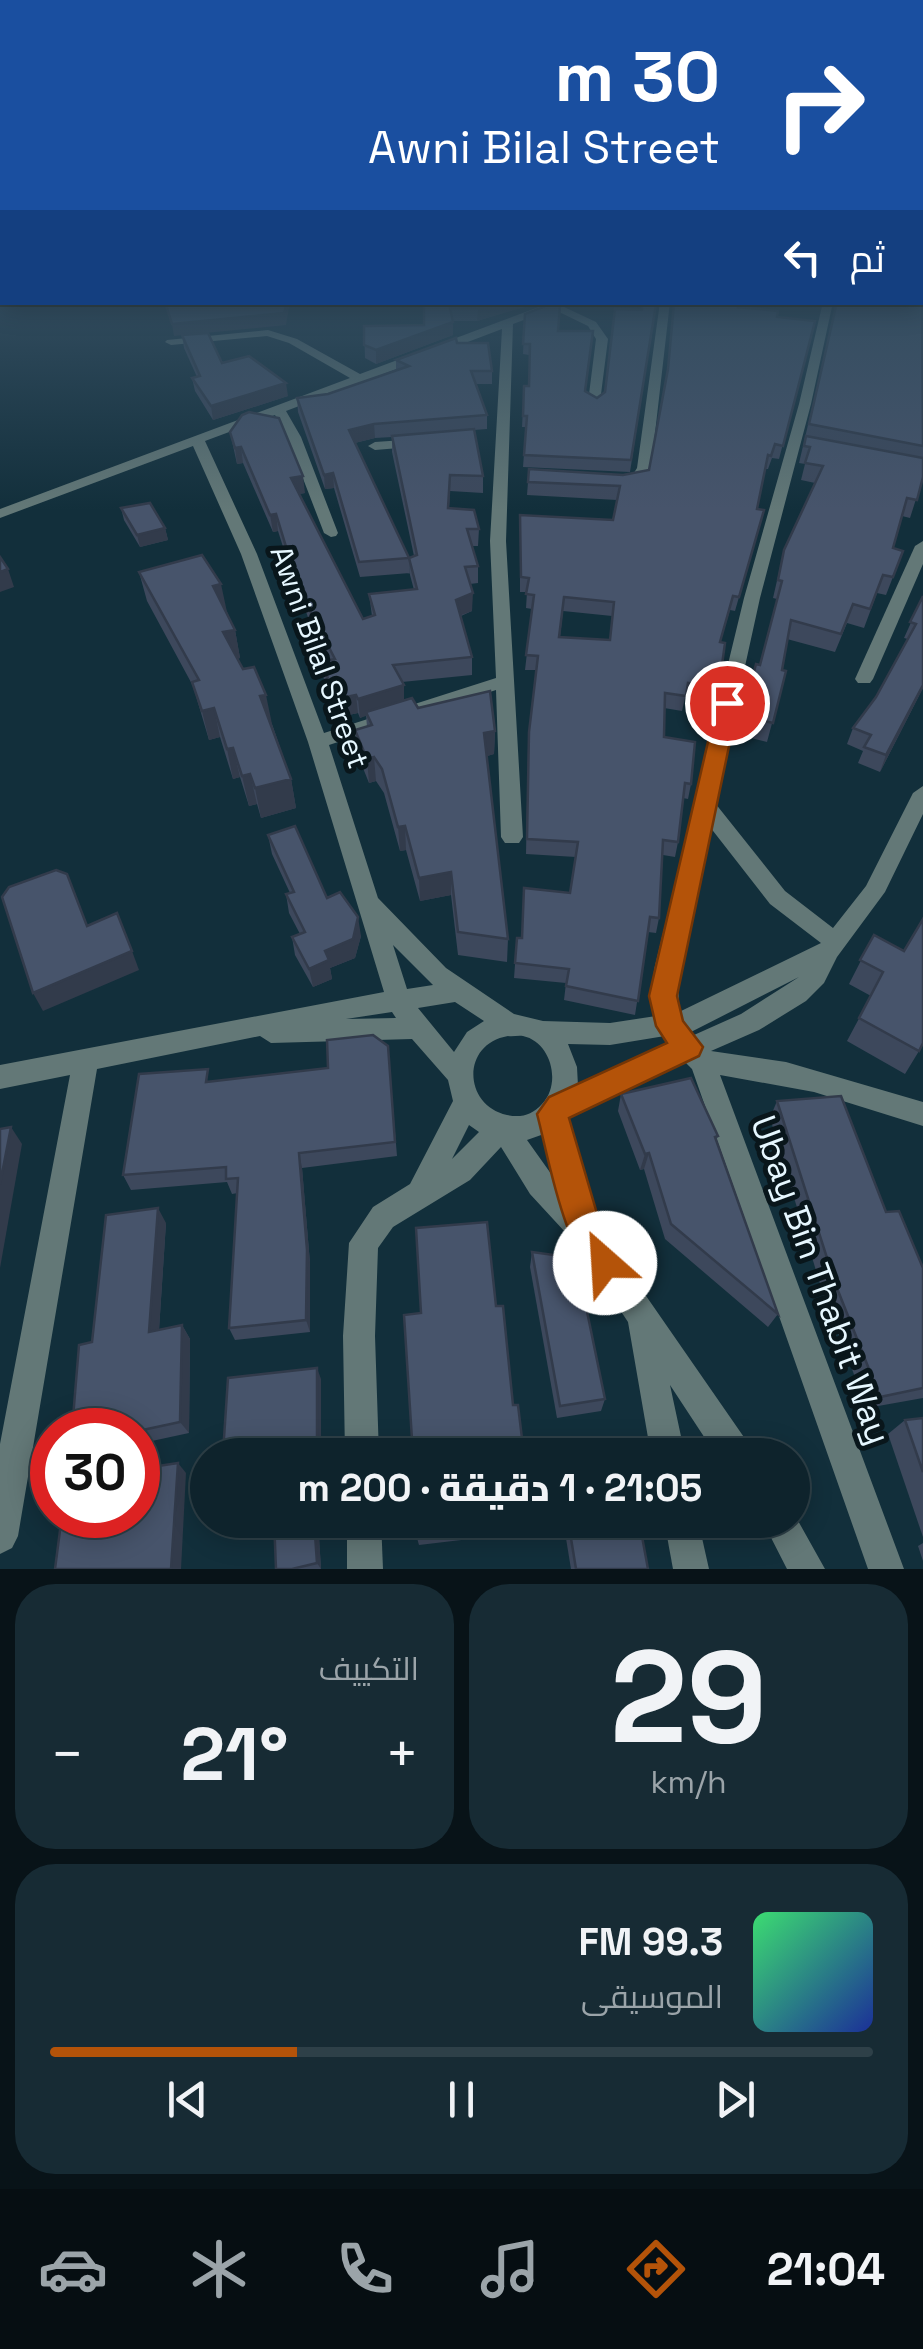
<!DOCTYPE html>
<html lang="ar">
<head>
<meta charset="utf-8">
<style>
	body { margin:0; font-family:"Space Grotesk",Cairo,sans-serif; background:#172b34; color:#f1f3f6; direction:rtl; height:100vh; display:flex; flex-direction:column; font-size:38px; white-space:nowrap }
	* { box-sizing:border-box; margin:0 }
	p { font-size:32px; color:#9ba4a9 }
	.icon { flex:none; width:55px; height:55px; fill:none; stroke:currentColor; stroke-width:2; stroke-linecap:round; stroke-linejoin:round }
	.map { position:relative; height:1569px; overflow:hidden; direction:ltr }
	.sheet { display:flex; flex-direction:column; gap:15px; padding:15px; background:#081318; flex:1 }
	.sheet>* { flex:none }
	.guide { position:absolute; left:0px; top:0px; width:925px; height:305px; box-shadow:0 5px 25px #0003,0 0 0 2px #2e4048; direction:rtl; background:#1a4fa0; color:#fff; overflow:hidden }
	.speed { position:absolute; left:30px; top:1408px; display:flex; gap:20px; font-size:50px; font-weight:700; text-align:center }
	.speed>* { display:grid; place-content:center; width:130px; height:130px; border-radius:50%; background:#0e232c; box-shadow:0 5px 25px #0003,0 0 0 2px #2e4048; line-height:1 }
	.speed .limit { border:15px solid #d22; background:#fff; color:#111 }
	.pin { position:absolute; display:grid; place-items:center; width:85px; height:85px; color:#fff; margin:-42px; border:5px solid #fff; border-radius:50%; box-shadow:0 2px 10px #0007 }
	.me { position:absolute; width:110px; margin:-55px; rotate:334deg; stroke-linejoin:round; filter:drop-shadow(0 0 8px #0008) }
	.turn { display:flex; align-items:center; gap:35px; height:210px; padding:0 40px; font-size:45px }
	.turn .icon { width:130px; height:130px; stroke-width:2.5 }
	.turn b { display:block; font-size:70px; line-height:85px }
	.then { display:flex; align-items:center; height:95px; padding:0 40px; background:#0003; gap:20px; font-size:38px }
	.big { font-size:75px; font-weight:800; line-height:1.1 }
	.sheet .card { flex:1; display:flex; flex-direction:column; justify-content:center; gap:15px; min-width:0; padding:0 35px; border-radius:40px; background:#172b34 }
	.sheet .dial { align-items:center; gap:0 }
	.dial b { font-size:130px; line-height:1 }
	.song { display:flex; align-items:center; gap:30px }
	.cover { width:120px; height:120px; border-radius:15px; background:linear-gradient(135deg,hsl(140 70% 55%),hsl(230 70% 35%)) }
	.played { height:10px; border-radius:5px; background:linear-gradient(90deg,#b45309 30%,#2e4048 30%) }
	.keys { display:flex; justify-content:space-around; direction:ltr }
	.heat { display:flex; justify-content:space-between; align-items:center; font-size:55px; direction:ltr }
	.sheet .tiles { flex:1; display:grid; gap:15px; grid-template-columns:1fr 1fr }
	.card:last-child { grid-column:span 2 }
	.trip { position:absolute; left:190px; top:1438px; width:620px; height:100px; border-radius:50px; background:#0e232c; box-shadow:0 5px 25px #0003,0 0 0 2px #2e4048; font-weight:800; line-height:100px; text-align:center; direction:rtl }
	.dock { display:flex; height:160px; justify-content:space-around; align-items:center; background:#060e12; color:#9ba4a9 }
	.dock .icon { width:70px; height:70px }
	.dock .active { color:#b45309 }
	.dock b { font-size:45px; color:#f1f3f6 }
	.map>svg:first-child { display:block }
</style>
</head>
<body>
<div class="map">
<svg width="923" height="1569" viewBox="0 0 923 1569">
	<rect width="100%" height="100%" fill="#122f3b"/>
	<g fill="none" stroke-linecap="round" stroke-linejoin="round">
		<g fill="#637877" fill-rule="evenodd">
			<path d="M552 302H568L562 306 596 322 608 339 600 402 594 406 588 402 596 339 588 326 553 309 513 324 506 541 523 837 519 843H505L501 837 496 690 329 745 378 898 446 968 514 1014 543 1021 610 1023 656 1016 652 1000 654 970 744 598 799 404 823 302H833L811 404 760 598 715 803 785 891 833 928 866 886 913 793 923 786V814L885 892 837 957 824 983 806 1001 759 1030 711 1051 786 1062 923 1102V1126L814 1092 720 1075 904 1569H868L692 1069 686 1063 566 1117 599 1228 748 1443 753 1455H716L670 1385 685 1455H651L628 1322 577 1245 530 1194 501 1147 470 1180 393 1227 378 1248 375 1336 379 1455H345L343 1336 349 1243 373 1207 410 1184 453 1101 448 1080 412 1039 271 1043 260 1036 97 1069 18 1536 12 1548 0 1554V1444L70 1075 0 1089V1065L384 992 308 742 241 554 193 446 0 518V509L350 378 289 343 267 336 171 345 165 342 167 340 268 330 297 339 360 374ZM502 329 490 541 496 678 324 733 257 554 205 441 275 415 287 437 324 533 331 537 336 536 338 533 301 437 286 411ZM710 827 770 904 821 943 679 1012 678 970ZM393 945 433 985 407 989ZM799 977 741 1014 694 1035 691 1032ZM455 1002 484 1021 467 1032 454 1052 418 1008ZM392 1012 396 1018 346 1019ZM508 1036C513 1037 518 1035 523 1036 551 1042 562 1083 542 1104 532 1115 521 1118 507 1115 463 1105 461 1044 508 1036ZM665 1036 671 1045 578 1086 577 1067 568 1044 610 1045ZM469 1125 479 1132 452 1159ZM544 1134 559 1185 527 1140Z"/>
			<path d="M660 302H670L651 468 641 483 615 484V478L632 476 637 468Z"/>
			<path d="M418 439 423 440V446L375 450 368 446 375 442Z"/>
			<path d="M923 541V564L873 679 870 683H858L855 679 915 546Z"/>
			<path d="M792 1510 825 1569H787L762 1520H792Z"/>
			<path d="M347 1520H381L383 1569H347Z"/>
			<path d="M664 1520H698L709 1569H673Z"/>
		</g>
		<rect fill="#99c4c3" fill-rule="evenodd" x="922" y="294" width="1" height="8"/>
	</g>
	<g fill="#3d485c" fill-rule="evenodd">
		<path d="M923 300V477L910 518 902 516 893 548 903 551 886 595 877 593 864 628 847 623 835 652 787 639 782 670 786 671 767 742 743 736 750 706 745 705 756 664 760 665 777 599 773 598 784 550 815 483 801 480 805 464 799 463 837 302Z"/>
		<path d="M424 302H527V306L477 321H452L453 335 376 364 365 358 364 326 424 325Z"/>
		<path d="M656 304 630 472 523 467 526 427H522L524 386H529V355L523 354 525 314 558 331 586 391 597 398 605 392 642 310Z"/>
		<path d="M738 307 777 317 815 321 779 459 772 458 768 469H765L757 509 764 510 735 611 730 610 720 642 719 687 715 702 685 698 682 711 664 708V737L691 784 688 799 683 798 678 842 675 857 663 855 659 918 656 933 648 932 635 1015 564 1000 566 983 514 978 517 938H522L570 893 576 857 526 854 528 747 536 670H525L532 609 526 608 527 592H520V515L613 520 617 500 527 495 529 469 623 475 649 470ZM563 611 612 616 610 640 560 637Z"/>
		<path d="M182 335 222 363 288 396 213 420 195 391 192 378 197 377 184 348Z"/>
		<path d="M457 343 492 371V384H475L487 415V429L474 430 483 476V493L450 491 449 508 479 529 478 546H472L478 566V583L470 584 472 611 461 616 472 657V675L402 682 404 700 418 708 495 731 494 754 487 756 508 939 507 962 458 955 451 895 420 901 406 850 400 851 384 793 376 781 369 783 357 753 355 730 367 727 366 715 360 718 358 713 339 717 324 680 321 662 329 660 310 623 298 589 290 586 285 568 282 550H284L278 531 273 532 243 463 237 464 230 432 305 493 299 494 363 619 372 616 369 594 414 590 410 575 409 558 414 556 392 452V437L375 438 355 443 409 558 410 573 360 577 334 488 325 489 298 412 297 398 328 394 396 371V360Z"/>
		<path d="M121 508 165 528 168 540 140 547 124 520Z"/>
		<path d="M139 572 227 612 235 630 240 658 237 659 272 724 291 779 296 808 261 818 257 804 249 806 240 777 233 779 220 737 209 740 193 686 147 601Z"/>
		<path d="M923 596V688L880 772 858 763 863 751 847 744 853 728 876 697 908 639 904 638Z"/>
		<path d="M268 835 361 936 355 958 330 968 332 979 313 987 295 955 292 937 300 934 289 913 286 894 290 893 272 854Z"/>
		<path d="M874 935 919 1051 905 1074 847 1041 871 996 849 984Z"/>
		<path d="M388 1046 397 1156 302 1168 310 1263V1332L235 1340 229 1328 238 1193 232 1194 227 1182 131 1190 123 1175 212 1082 328 1068Z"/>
		<path d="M621 1094 718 1136 716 1141 778 1314 768 1327 665 1239 644 1169 640 1170 618 1111Z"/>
		<path d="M777 1101 886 1212 923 1268V1398L867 1408 824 1297 770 1118Z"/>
		<path d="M166 1223 159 1330 182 1325 190 1339 189 1433 138 1444V1430L92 1342Z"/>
		<path d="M532 1252 605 1399 601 1411 557 1418 530 1267Z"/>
		<path d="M321 1379V1451L314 1452V1455H225L223 1453Z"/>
		<path d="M923 1418V1537L888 1434 905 1420Z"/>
		<path d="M318 1520 321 1569H276Z"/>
		<path d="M563 1520H639L648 1569H571Z"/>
		<path d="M532 1524 530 1532 419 1545 417 1538Z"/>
		<path d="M923 1543V1561L918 1546Z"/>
	</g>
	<g fill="#323b4b">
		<path d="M290 302 286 325 174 336 172 324Z"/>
		<path d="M496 302H527V306L477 321 478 308Z"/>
		<path d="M453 322V335L376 364V350Z"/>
		<path d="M286 383 288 396 213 420 211 406Z"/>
		<path d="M374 424 375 438 350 444 349 430Z"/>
		<path d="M241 447 243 463 237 464 235 448Z"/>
		<path d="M333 473 334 488 325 489 324 475Z"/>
		<path d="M303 476 305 493 293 495 291 478Z"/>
		<path d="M276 514 278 531 273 532 270 515Z"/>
		<path d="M165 528 168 540 140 547 137 535Z"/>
		<path d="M8 569 14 587 0 592V572Z"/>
		<path d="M221 584 227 612 219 615 213 586Z"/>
		<path d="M473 593 472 611 456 617V600Z"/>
		<path d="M235 630 240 658 229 661 223 632Z"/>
		<path d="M404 685V703L360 718 358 699Z"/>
		<path d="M923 685V688L880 772 886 755Z"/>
		<path d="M266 695 272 724 266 726 260 696Z"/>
		<path d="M356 695 358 713 339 717 337 699Z"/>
		<path d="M214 708 220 737 209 740 202 711Z"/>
		<path d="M495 731 494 754 484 757V733Z"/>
		<path d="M233 748 240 777 233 779 227 749Z"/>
		<path d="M374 757 376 781 369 783 367 759Z"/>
		<path d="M250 774 257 804 249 806 242 776Z"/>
		<path d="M291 779 296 808 261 818 255 788Z"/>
		<path d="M405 826 406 850 400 851 398 827Z"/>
		<path d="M451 872V895L420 901 419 878Z"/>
		<path d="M358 917 361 936 355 958 330 968 332 979 313 987 309 969 325 951Z"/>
		<path d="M132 951 139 970 43 1011 33 993Z"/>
		<path d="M11 1127 22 1144 0 1268V1184Z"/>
		<path d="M299 1153 302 1168 310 1263V1332L306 1320Z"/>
		<path d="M649 1153 644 1169 640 1170 645 1154Z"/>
		<path d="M158 1208 166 1223 158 1345 149 1332Z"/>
		<path d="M182 1325 190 1339 189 1433 180 1422Z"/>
		<path d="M317 1368 321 1379V1451L317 1442Z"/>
		<path d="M178 1463 186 1473 181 1569H171Z"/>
		<path d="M314 1520H318L321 1569 317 1563Z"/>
	</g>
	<g fill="#47546b" stroke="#323b4b" stroke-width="2.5" fill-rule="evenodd">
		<path d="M922 300 923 446 809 424 837 302H922Z"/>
		<path d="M165 302H287L284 313 172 324Z"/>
		<path d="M424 302H496L478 308H450L453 322 376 350 364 345V326L424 325Z"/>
		<path d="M691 302H738V307L778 311 777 317 815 321 783 446 775 444 771 456 768 455 757 509 764 510 739 597 733 596 720 642 725 643 719 687 688 683 686 696 665 693 664 737 695 742 691 784 685 783 678 842 663 840 659 918 650 917 638 1001 566 986 569 969 515 963 517 938H522L524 888 570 893 578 842 527 839 529 732 538 656 526 655 534 595 526 594 529 578 521 577 520 515 613 520 620 486 528 482 529 469 623 475 649 470 668 369 674 304ZM564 597 614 602 610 640 559 637Z"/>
		<path d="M553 303 560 306 558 331H593L585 391 597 398 605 392 615 309 642 310V303L656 304 631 460 524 455 527 416H523L524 386H529L530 344H523L525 314Z"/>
		<path d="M208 333 222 363 249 356 286 383 211 406 192 378 200 376 182 335Z"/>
		<path d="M456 338 457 343H488L492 371H471L487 415 374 424 349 430 409 558 359 562 333 473 324 475 297 398 328 394 409 366 396 360Z"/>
		<path d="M249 412 279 418 303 476 291 478 363 619 375 615 369 594 417 589 409 558 417 555 392 436 474 429 483 476 450 475 448 508 474 510 479 529H467L478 566 465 567 473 593 456 600 472 657 393 665 404 685 358 699 356 695 337 699 321 662 335 659 307 605 296 571 287 568 282 550H287L276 514 270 515 241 447 235 448 230 432 242 415Z"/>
		<path d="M806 436 923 458V477L917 500 907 498 893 548 903 551 893 577 883 575 870 609 853 604 841 634 791 620 782 670 786 671 773 723 748 717 755 687H750L756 664 760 665 782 581 778 580 784 550 823 466 805 463 810 447 804 446Z"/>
		<path d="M150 503 165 528 137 535 121 508Z"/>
		<path d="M202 555 221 584 213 586 235 630 223 632 243 669 254 667 266 695 260 696 291 779 255 788 250 774 242 776 233 748 227 749 214 708 202 711 192 682 199 680 139 572Z"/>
		<path d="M0 557 8 569 0 572Z"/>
		<path d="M923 596V685L886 755 864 747 871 735 853 728 876 697 916 624 910 622Z"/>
		<path d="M490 691 495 731 484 733 508 939 458 932 451 872 419 878 405 826 398 827 382 769 374 757 367 759 355 730 372 725 366 712 412 698 418 708Z"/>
		<path d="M295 826 327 898 340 892 358 917 353 939 325 951 329 960 309 969 292 937 305 932 286 894 294 892 268 835Z"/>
		<path d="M56 870 67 874 87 926 117 913 132 951 33 993 2 897 9 887Z"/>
		<path d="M923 919V1043L919 1051 859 1018 883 972 860 960 874 935 904 951Z"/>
		<path d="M373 1035 388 1046 395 1142 299 1153 307 1250 306 1320 229 1328 238 1178 226 1179V1167L123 1175 139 1074 208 1069 206 1082 328 1068 327 1040Z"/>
		<path d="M691 1078 718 1136 715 1137 778 1314 671 1224 649 1153 645 1154 621 1094Z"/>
		<path d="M841 1096 886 1212 899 1211 923 1268V1388L880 1397 835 1283 777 1101Z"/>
		<path d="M11 1127 0 1184V1129Z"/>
		<path d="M158 1208 149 1332 182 1325 180 1422 138 1431 72 1430 79 1345 92 1342 106 1215Z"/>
		<path d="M487 1222 496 1306H503L513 1405H518L524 1455H413L404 1315 421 1313 416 1228Z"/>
		<path d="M532 1252 576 1258 605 1399 560 1406Z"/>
		<path d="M317 1368V1442L310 1443V1455H272V1447L223 1453 228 1378Z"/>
		<path d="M923 1418V1472L905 1420Z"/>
		<path d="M178 1463 171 1569H55L62 1515H138V1469Z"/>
		<path d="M274 1520H314L317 1563 292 1569H276Z"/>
		<path d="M416 1520H532V1524L417 1538Z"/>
		<path d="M568 1520H639L648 1569H576Z"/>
	</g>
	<linearGradient id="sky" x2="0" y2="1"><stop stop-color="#0a1a20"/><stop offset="0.57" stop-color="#334d60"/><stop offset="1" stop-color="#334d60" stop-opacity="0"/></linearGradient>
	<rect width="923" height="510" fill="url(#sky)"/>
	<path fill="#b45309" stroke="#753606" stroke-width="2.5" d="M727 696 738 703 677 996 683 1021 703 1047 699 1056 569 1118 601 1227 622 1263 617 1275 605 1280C565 1263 548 1154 537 1114L549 1097 667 1043 656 1026 649 996 717 703Z"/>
	<g text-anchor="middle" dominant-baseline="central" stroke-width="10" stroke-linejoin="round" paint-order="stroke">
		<g font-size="30" fill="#e6f7ff" stroke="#09161b">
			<text transform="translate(320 657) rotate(70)">Awni Bilal Street</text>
		</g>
		<g font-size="35" fill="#e6f7ff" stroke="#09161b">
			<text transform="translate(821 1280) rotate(70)">Ubay Bin Thabit Way</text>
		</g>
	</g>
</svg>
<div class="speed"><div class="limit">30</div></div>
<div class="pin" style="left:727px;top:703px;background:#d93025"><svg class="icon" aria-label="arrive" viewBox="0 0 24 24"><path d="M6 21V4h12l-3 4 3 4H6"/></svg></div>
<svg class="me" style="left:605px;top:1263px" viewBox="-20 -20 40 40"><circle r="19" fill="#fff"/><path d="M0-13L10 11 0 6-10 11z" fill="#b45309"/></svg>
<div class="trip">21:05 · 1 دقيقة · 200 m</div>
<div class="guide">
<div class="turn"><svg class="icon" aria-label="right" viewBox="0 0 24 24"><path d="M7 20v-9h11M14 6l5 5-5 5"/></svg><div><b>30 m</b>Awni Bilal Street</div></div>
<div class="then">ثم<svg class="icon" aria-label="left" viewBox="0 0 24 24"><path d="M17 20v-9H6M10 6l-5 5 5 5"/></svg></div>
</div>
</div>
<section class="sheet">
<div class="tiles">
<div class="card dial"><b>29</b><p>km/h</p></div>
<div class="card"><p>التكييف</p>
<div class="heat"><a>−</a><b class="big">21°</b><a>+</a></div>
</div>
<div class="card">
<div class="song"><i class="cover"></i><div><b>99.3 FM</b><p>الموسيقى</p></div></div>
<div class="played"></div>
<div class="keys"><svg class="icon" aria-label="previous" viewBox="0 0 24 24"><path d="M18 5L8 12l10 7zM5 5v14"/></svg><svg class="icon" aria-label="pause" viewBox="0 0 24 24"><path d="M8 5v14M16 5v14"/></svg><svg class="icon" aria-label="next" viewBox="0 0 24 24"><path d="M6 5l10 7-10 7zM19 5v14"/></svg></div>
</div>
</div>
</section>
<nav class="dock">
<b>21:04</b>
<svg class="icon active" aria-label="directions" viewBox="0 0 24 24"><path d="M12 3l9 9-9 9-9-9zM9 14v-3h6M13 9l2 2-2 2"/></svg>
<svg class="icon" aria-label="music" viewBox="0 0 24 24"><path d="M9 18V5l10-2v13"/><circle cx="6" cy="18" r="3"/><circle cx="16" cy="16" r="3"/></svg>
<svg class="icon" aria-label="phone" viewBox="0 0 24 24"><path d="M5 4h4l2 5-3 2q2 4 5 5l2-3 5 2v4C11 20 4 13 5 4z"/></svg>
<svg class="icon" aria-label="climate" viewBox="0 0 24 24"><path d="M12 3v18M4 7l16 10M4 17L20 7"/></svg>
<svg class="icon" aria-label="car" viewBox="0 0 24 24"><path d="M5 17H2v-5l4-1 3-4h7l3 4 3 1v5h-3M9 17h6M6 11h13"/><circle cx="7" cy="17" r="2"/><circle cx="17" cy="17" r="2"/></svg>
</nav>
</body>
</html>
